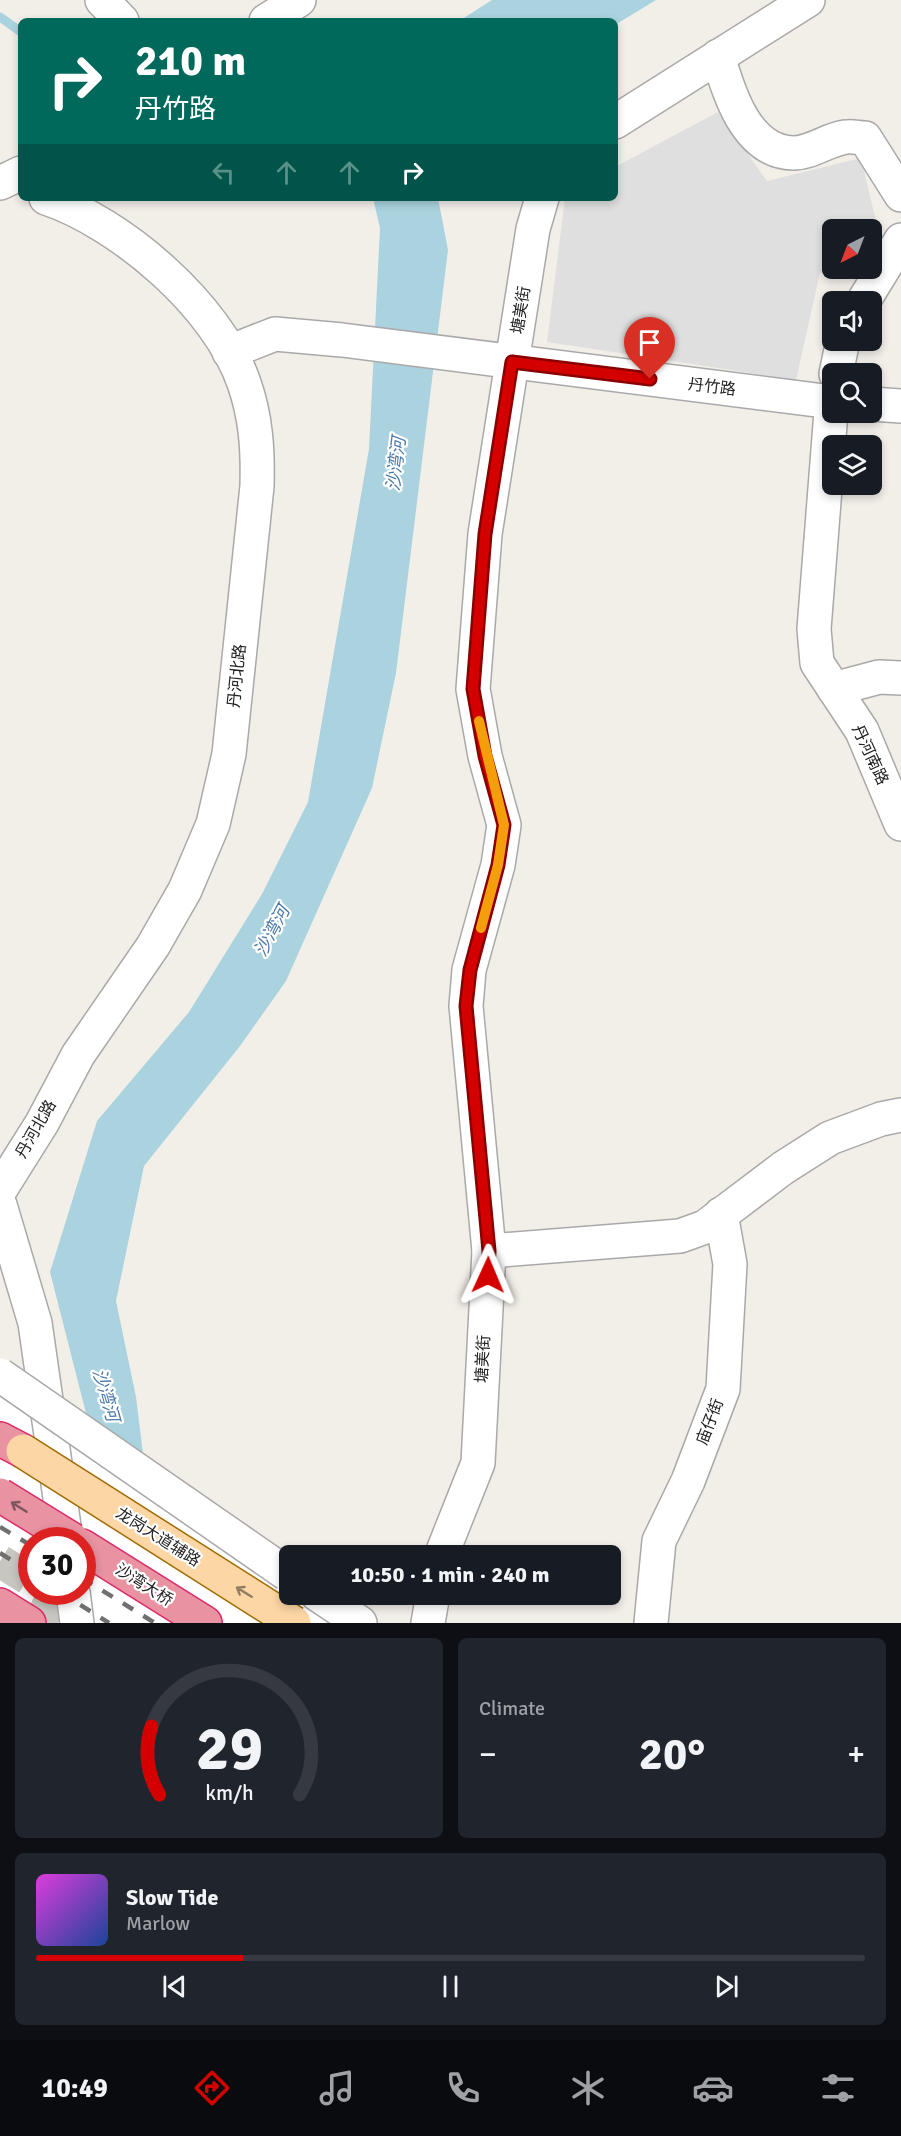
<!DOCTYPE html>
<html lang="en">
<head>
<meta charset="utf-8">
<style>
	body { margin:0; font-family:Signika,"Noto Sans SC",sans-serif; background:#20242c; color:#f1f3f6; height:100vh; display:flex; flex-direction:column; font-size:22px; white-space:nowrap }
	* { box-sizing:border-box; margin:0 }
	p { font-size:20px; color:#9ea1a6 }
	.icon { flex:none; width:33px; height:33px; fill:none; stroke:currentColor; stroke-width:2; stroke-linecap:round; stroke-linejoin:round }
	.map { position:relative; height:1623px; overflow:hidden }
	.drawer { display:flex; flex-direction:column; gap:15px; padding:15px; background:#0d0f14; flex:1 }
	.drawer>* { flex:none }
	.hud { position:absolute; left:18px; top:18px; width:600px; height:183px; border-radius:9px; box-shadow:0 3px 9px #0003; background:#00695c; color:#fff; overflow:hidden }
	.needle { width:39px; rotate:222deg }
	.controls { position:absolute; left:822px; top:219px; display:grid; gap:12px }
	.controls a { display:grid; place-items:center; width:60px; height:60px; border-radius:9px; background:#171b24; box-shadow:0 3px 9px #0003; font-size:30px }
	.speed { position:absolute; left:18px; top:1527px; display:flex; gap:12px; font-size:30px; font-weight:700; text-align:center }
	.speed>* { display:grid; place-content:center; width:78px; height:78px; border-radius:50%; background:#171b24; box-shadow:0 3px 9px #0003; line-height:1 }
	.speed .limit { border:9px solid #d22; background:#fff; color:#111 }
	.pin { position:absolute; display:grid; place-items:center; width:51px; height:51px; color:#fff; margin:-62px -26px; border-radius:50% 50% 50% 0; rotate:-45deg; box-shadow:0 0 6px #0007 }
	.pin .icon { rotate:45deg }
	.me { position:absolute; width:66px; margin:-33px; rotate:1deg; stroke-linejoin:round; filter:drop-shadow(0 0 4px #0008) }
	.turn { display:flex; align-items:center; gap:21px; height:126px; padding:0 18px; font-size:27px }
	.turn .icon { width:78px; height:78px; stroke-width:2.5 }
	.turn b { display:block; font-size:42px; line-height:51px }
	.lanes { display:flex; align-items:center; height:57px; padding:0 18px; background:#0003; justify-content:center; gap:30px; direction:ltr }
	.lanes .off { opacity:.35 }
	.big { font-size:45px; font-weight:700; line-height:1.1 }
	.drawer .tile { flex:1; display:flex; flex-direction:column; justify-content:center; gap:9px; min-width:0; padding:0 21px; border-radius:9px; background:#20242c }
	.drawer .dial { align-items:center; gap:0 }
	.dial svg { height:156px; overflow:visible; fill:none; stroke:#363941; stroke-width:7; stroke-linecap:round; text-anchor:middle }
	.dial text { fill:#f1f3f6; stroke:none }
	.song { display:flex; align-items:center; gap:18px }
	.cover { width:72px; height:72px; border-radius:9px; background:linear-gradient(135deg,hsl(300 70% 55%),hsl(220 70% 35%)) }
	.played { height:6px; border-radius:3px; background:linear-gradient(90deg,#d40000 25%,#363941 25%) }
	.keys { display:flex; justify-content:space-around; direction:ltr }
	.heat { display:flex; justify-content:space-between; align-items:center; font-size:33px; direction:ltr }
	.drawer .tiles { flex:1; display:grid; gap:15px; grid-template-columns:1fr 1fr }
	.tile:last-child { grid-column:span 2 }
	.trip { position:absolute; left:279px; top:1545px; width:342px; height:60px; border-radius:9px; background:#171b24; box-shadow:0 3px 9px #0003; font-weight:700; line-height:60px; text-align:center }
	.tab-bar { display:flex; height:96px; justify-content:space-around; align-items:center; background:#090b0e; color:#9ea1a6 }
	.tab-bar .icon { width:42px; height:42px }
	.tab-bar .current { color:#d40000 }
	.tab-bar b { font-size:27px; color:#f1f3f6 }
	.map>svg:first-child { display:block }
</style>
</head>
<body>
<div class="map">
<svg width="901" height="1623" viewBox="0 0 901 1623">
	<rect width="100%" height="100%" fill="#f2efe9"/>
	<path fill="#e0dfdf" d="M718 112 767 181 861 158 884 255 872 258V230H832V268L836 269 820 273 796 380 547 342 565 198H615V167Z"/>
	<g fill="#aad3df">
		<path d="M492 0H656L615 25V21H459Z"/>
		<path d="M373 198H438L448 250 396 673 372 788 286 981 240 1046 144 1166 116 1301 136 1397 164 1623 89 1425 50 1272 97 1121 189 1012 262 894 308 802 369 449 380 228Z"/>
	</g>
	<path fill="#fff" fill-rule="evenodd" d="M0 1360 289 1572 290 1594 320 1595 364 1623H0ZM32 1540H82V1592H32Z"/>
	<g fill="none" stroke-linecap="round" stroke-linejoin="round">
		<path stroke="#aad3df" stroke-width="9" d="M0 17 21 32"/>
		<g stroke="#c8c6c1" stroke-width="33" stroke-dasharray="33 16" stroke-linecap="butt">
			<path d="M0 1561 32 1581"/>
			<path d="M40 1623 53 1595 47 1592"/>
		</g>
		<defs>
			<g id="minor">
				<path d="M102 0 122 21"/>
				<path d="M266 21 299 0"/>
				<path d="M718 56C728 91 746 152 793 153 812 153 828 139 846 137 852 136 859 138 865 138L901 195"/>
				<path d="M615 122 808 0"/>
				<path d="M0 183 21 173"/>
				<path d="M863 302 901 240"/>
				<path d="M229 352 275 334 342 340 832 402"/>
				<path d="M836 374 843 340"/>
				<path d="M832 399 814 629 817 663 862 731 901 824"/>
				<path d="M872 404 901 406"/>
				<path d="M834 689 879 677 901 678"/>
				<path d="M0 1190 42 1123 78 1055 153 946 185 890 213 824 229 754 257 486C258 450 256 417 244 383 218 306 121 223 46 198"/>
				<path d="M0 1205 35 1323 66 1540"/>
				<path d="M489 1251 680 1236 705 1227 783 1168 830 1138 881 1119 901 1115"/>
				<path d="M441 1556 478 1463 489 1251 466 1006 469 970 498 865 504 825 485 756 473 689 485 534 533 229 542 198"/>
				<path d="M73 1592 77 1623"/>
				<path d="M317 1594 360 1623"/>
				<path d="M428 1623 433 1594"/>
				<path d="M651 1623 659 1541 688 1481 723 1389 730 1264 721 1214"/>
			</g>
			<g id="highway">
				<path d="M0 1439 23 1451"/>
				<path d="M82 1546 205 1623"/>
				<path d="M0 1605 29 1623"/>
			</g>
		</defs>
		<use href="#minor" stroke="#a9a9a9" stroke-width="36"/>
		<use href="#highway" stroke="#dc2a67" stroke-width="36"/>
		<use href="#minor" stroke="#fff" stroke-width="33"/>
		<use href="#highway" stroke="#e892a2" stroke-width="33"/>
		<g stroke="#707070" stroke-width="4.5" stroke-dasharray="12 12" stroke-linecap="butt">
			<path d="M0 1527 32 1546"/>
			<path d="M0 1553 32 1573"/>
			<path d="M82 1578 155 1623"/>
			<path d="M60 1592 109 1623"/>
		</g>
		<defs>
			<path id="minor-bridge" d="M0 1375 287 1574"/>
			<path id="major-bridge" d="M23 1451 294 1623"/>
			<path id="highway-bridge" d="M0 1495 73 1540"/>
		</defs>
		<use href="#minor-bridge" stroke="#a9a9a9" stroke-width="36" stroke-linecap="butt"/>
		<use href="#major-bridge" stroke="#a06b00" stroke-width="36" stroke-linecap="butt"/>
		<use href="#highway-bridge" stroke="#dc2a67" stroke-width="36" stroke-linecap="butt"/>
		<use href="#minor-bridge" stroke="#fff" stroke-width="33"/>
		<use href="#major-bridge" stroke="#fcd6a4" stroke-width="33"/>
		<use href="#highway-bridge" stroke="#e892a2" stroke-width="33"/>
	</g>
	<defs><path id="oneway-shaft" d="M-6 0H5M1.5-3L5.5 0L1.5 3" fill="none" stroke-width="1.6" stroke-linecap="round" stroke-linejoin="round" transform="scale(1.5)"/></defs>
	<use stroke="#7b545c" href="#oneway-shaft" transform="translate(19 1507) rotate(-148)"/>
	<use stroke="#8f7c63" href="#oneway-shaft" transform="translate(244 1592) rotate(-148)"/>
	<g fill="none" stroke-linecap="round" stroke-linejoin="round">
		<defs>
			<path id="route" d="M488 1275 489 1251 466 1006 470 970 498 865 504 825 485 756 473 689 485 534 512 362 650 379"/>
		</defs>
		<use href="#route" stroke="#8a0000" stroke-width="15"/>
		<use href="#route" stroke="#d40000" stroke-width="10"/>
		<path stroke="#f59e0b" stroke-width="10" d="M479 721 504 825 498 865 481 928"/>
	</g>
	<g text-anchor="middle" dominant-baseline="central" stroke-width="4.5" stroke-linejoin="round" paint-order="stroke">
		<g font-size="16" fill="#222" stroke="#fff">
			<text transform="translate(521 310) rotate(-81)">塘美街</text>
			<text transform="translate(712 387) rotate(7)">丹竹路</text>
			<text transform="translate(237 676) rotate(-84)">丹河北路</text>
			<text transform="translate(870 755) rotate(65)">丹河南路</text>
			<text transform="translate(36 1129) rotate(-60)">丹河北路</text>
			<text transform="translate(483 1359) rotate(-87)">塘美街</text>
			<text transform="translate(710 1422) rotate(-69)">庙仔街</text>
			<text transform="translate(158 1537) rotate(32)">龙岗大道辅路</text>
			<text transform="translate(144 1585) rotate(32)">沙湾大桥</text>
		</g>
		<g font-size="18" font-style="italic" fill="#4a7aab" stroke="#fff">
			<text transform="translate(396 464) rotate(-83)">沙湾河</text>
			<text transform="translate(272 931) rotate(-62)">沙湾河</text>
			<text transform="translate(106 1395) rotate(74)">沙湾河</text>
		</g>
	</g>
</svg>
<div class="controls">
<a><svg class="needle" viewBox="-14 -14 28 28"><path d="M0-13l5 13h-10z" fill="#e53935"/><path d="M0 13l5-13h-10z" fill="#9ea1a6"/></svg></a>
<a><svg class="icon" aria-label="sound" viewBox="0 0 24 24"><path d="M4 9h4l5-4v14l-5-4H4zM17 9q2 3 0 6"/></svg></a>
<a><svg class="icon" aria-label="search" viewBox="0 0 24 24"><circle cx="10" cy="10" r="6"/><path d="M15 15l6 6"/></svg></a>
<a><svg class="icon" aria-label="layers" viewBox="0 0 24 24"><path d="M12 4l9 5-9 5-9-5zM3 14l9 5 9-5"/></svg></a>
</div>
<div class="speed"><div class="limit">30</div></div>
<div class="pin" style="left:650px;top:379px;background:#d93025"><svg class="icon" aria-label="arrive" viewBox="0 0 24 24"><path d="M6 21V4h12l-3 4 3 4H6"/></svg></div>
<svg class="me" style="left:488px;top:1275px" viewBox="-20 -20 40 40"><path d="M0-17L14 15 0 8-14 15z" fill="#d40000" stroke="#fff" stroke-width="4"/></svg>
<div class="trip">10:50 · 1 min · 240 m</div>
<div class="hud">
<div class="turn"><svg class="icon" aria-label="right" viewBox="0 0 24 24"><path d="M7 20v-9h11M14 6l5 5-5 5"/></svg><div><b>210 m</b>丹竹路</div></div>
<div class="lanes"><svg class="icon off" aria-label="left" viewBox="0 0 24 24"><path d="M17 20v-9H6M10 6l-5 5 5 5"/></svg><svg class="icon off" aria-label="ahead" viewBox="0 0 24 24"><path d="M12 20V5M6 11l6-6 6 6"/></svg><svg class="icon off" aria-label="ahead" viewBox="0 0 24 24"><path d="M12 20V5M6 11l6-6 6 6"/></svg><svg class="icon" aria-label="right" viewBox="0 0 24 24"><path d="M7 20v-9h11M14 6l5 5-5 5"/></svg></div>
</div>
</div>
<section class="drawer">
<div class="tiles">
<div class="tile dial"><svg viewBox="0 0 100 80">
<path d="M14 69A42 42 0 1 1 86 69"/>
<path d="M14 69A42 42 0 0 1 10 34" stroke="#d40000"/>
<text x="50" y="56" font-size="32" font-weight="700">29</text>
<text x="50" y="72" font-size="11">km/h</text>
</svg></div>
<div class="tile"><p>Climate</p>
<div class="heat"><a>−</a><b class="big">20°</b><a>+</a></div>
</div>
<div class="tile">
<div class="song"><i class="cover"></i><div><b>Slow Tide</b><p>Marlow</p></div></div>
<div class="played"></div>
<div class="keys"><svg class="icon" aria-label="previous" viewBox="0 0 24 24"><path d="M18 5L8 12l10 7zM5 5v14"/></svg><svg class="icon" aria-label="pause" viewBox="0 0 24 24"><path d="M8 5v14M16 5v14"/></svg><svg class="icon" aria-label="next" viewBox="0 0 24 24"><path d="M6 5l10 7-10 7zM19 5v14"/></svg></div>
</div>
</div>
</section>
<nav class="tab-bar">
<b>10:49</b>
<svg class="icon current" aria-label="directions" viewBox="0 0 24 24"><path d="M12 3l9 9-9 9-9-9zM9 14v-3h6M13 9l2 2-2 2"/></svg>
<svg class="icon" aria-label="music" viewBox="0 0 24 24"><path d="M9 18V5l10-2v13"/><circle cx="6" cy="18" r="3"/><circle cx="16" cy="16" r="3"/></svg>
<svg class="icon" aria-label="phone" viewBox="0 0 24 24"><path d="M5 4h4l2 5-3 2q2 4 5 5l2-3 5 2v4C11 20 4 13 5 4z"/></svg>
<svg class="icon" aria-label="climate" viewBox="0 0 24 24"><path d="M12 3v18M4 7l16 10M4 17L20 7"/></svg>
<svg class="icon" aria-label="car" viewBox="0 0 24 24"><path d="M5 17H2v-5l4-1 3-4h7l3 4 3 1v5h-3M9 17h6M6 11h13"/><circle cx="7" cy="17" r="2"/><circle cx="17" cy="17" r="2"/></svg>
<svg class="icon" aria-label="filters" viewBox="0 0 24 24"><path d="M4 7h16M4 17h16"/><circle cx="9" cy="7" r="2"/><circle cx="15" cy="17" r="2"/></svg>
</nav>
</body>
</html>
